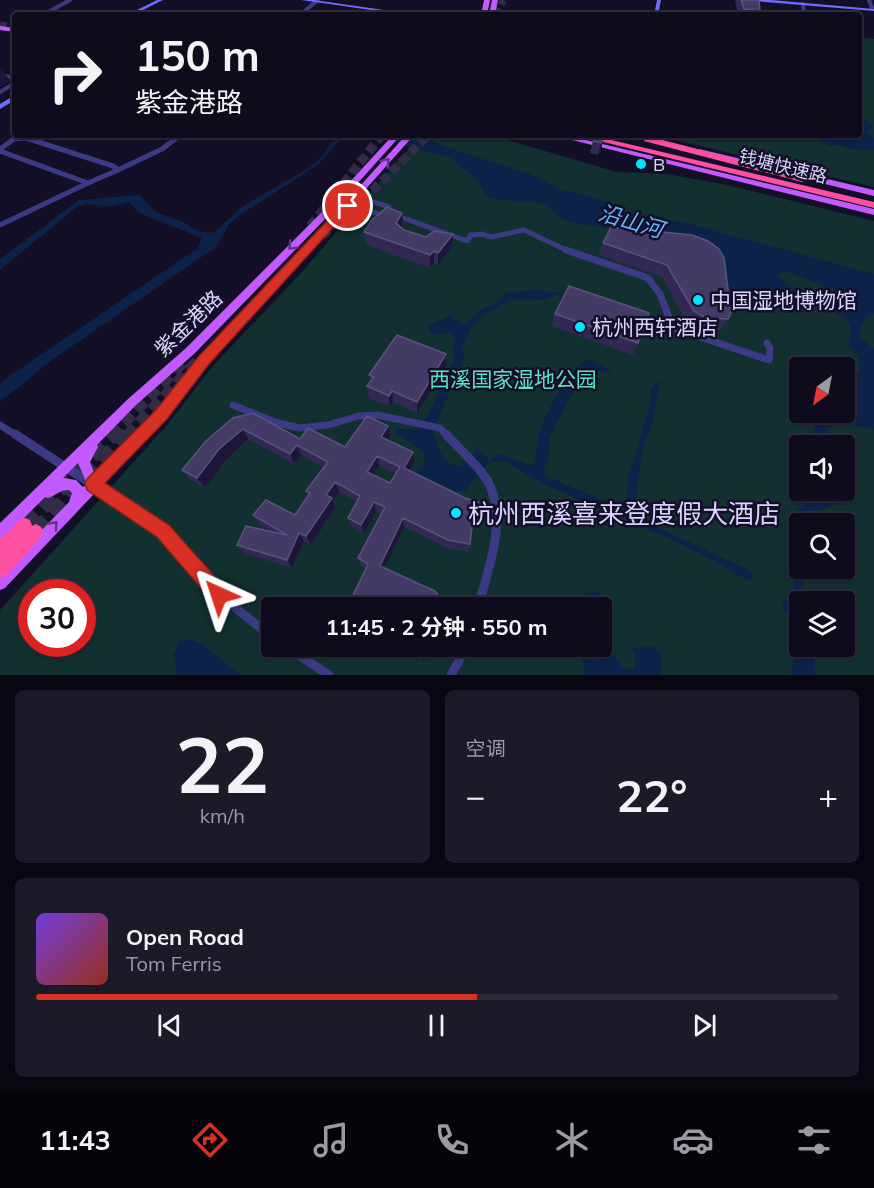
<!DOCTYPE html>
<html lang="zh">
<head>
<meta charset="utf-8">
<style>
	body { margin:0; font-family:Mulish,"Noto Sans SC",sans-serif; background:#1c1929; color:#f1f3f6; height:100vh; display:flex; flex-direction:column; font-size:22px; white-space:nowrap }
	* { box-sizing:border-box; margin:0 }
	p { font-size:20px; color:#9b9ba3 }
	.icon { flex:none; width:33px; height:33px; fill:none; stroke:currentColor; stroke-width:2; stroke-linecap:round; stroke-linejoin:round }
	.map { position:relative; height:675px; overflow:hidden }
	.sheet { display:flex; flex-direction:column; gap:15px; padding:15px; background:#08060f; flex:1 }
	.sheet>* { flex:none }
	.guide { position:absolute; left:12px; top:12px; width:850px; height:126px; border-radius:6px; box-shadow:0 2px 4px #0004,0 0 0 2px #2e2b3b; background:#0e0b1c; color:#f1f3f6; overflow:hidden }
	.needle { width:39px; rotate:212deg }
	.fabs { position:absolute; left:789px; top:357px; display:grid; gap:12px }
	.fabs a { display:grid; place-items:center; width:66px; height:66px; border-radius:6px; background:#0e0b1c; box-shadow:0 2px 4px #0004,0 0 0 2px #2e2b3b; font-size:30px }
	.speed { position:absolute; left:18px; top:579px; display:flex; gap:12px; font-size:30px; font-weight:700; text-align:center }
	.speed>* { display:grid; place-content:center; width:78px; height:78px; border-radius:50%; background:#0e0b1c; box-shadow:0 2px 4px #0004,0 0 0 2px #2e2b3b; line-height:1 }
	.speed .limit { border:9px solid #d22; background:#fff; color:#111 }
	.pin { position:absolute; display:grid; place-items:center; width:51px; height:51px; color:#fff; margin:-26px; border:3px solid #fff; border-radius:50%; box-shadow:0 2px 6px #0007 }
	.me { position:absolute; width:66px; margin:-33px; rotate:318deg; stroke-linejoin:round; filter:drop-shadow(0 0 4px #0008) }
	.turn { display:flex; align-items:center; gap:21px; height:126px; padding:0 24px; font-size:27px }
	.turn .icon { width:78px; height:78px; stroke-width:2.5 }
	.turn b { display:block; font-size:42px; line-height:51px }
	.big { font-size:45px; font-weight:700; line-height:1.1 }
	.sheet .card { flex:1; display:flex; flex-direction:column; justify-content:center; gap:9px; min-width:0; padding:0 21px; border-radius:9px; background:#1c1929 }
	.sheet .dial { align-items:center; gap:0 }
	.dial b { font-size:78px; line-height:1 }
	.song { display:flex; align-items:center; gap:18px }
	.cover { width:72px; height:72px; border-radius:9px; background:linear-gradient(135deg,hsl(260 70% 55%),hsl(10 70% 35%)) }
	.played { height:6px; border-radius:3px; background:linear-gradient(90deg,#d93025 55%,#2e2b3b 55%) }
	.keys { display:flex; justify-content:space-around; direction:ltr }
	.heat { display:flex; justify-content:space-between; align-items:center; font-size:33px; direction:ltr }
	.sheet .tiles { flex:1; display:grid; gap:15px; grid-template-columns:1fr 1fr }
	.card:last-child { grid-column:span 2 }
	.trip { position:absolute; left:261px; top:597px; width:351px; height:60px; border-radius:6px; background:#0e0b1c; box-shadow:0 2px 4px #0004,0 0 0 2px #2e2b3b; font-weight:700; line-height:60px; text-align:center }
	.menu { display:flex; height:96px; justify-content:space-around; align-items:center; background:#06040b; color:#9b9ba3 }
	.menu .icon { width:42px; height:42px }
	.menu .selected { color:#d93025 }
	.menu b { font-size:27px; color:#f1f3f6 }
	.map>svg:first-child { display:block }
</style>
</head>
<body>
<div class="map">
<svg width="874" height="675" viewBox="0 0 874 675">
	<rect width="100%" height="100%" fill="#130f26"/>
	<g fill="#12302f" fill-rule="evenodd">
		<path d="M860 37 874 39V187L653 135H860Z"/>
		<path d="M423 135H490L617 172 667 174 727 185 874 221V675H0V610L168 424 212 367 301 273 402 156ZM800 368H844V412H800ZM800 446H844V490H800ZM800 524H844V568H800ZM32 592H82V644H32ZM800 602H844V646H800ZM272 608H602V646H272Z"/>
	</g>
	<g fill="#0c2248" fill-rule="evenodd">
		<path d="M860 116 872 126V128L866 132 874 138V150H853L840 145 830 146 818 140 816 135H860Z"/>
		<path d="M336 135H347L341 139 316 166 240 215 229 224 216 247 52 360 0 402V384L8 377 198 248 202 238 139 213 129 202 107 207 87 204 77 207 0 270V259L79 200 139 195 156 212 188 224 196 231 211 233 218 229 243 206 309 168 321 158Z"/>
		<path d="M369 135H422L443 146 527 173 563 190 596 198 616 205 627 213 686 223 874 274V313L869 314C858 334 852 331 874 349V430L843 422 833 423 827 431 829 439 835 445H813C812 434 816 424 812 413L844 412 845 370 855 375 860 371C861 358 855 352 847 343 868 309 800 303 782 298L774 304 765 300 762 304 728 292 727 262C684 225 617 235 566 220 556 216 551 206 539 203 525 199 520 205 503 198L500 201 486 196C478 171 461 173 453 159ZM789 272 833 289 836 297 831 302C818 302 780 286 777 273Z"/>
		<path d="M539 290 573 295 660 324 659 328 568 297 555 295 544 300 512 299 482 316 471 328 462 349 464 359 433 431C438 448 442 466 463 466L478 448 490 462 498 453 532 466C538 455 536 442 541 429 548 408 568 369 588 359L612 371 607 373 592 369 578 384 556 424 549 440V456L544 468 545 476 622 508 627 503 628 478 651 402 650 391 655 382 660 383 653 420 643 448 634 509 636 517 751 571 754 577 750 582C688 542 615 516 548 486 536 481 512 464 504 462 486 457 475 478 467 490L457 492 416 472 425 462 424 452 394 431C402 425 413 434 422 427L455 359 452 350 455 342 454 336 448 333 432 335 428 329 431 324 449 316 464 325 484 308 494 305 507 292Z"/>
		<path d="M845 456C865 480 858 476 848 500 833 503 822 511 807 514V523L800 524V568L806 601 800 602V646L812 647 816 675H791C794 655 800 622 781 608L784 600 791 599 794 592 793 518 798 509 804 505C800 493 794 483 799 471L800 490H844Z"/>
		<path d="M599 591 602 597 601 607H583L577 601 555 607H531Z"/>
		<path d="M602 614 610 629 607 633V645L624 669 634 668 636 657 632 648 652 646C663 654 665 663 658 675H586L582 659 598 661V647L602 646Z"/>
		<path d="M190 639 205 646 241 675H178L173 655 180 641Z"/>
	</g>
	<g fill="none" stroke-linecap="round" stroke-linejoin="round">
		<g stroke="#312d47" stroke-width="7" stroke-dasharray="7 4" stroke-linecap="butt">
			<path d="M497 15 503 0"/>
			<path d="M0 25 15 27"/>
		</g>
		<g stroke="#312d47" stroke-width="9" stroke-dasharray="9 4.5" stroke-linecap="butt">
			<path d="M310 226 382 135"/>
			<path d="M322 236 387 177 428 135"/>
		</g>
		<g stroke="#312d47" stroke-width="12" stroke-dasharray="12 6" stroke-linecap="butt">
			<path d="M111 436 184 361"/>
			<path d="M127 436 198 361"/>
		</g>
		<g stroke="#312d47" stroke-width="16" stroke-dasharray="16 8" stroke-linecap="butt">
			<path d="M25 525 113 434"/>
			<path d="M36 532 128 434"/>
		</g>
		<g stroke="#3d3a85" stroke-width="4">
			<path d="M869 0 872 8"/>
			<path d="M803 4 804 15"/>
			<path d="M43 15 70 0"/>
			<path d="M300 15 318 0"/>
			<path d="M0 75 15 78"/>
			<path d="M0 92 15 83"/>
		</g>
		<g stroke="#3d3a85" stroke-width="5">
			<path d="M0 149 14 139 26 138 113 166 118 170 88 183 0 151"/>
			<path d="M118 170 162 149 181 135"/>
			<path d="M371 201 389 207 382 215 364 209 357 203Z"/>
			<path d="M395 215 467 241 471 235 483 234 491 237 524 230 570 252"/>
			<path d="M0 225 88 183"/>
		</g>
		<g stroke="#3d3a85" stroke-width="7">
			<path d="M566 250 648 278 660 294 673 328 769 360 770 348 767 343"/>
			<path d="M233 405 275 422 299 428 328 425 359 416 377 415 440 428 447 436"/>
			<path d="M0 425 17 436"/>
		</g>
		<g stroke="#3d3a85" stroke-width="9">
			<path d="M15 434 163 531 219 595 272 637"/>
			<path d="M446 434C459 449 477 464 487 480 509 519 488 568 478 608"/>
			<path d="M285 646 329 675"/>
			<path d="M451 675 467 646"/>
		</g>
		<g fill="#6f6bff" fill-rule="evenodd">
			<path d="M157 0H163L133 15H127Z"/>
			<path d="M301 0H314L419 15H406Z"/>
			<path d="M657 0H661L658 15H654Z"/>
			<path d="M752 0H771L874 9V11L754 1Z"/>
			<path d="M15 95V100L0 109V104Z"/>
		</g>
		<g fill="#c25bff" fill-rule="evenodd">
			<path d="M484 0H490L487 15H481Z"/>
			<path d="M492 0H498L495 15H489Z"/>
			<path d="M0 26 15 28V32L0 30Z"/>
			<path d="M393 135H401L331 213 194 354 136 405 97 445 98 447 90 462 95 475 157 411 200 357 285 269 406 135H414L291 273 208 363 165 419 5 588 0 590V573L69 502 72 493 69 490C59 490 57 495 48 498L45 497 5 537 0 539V523L128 399 186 348 325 209ZM78 463 87 484 83 487 76 480 63 478Z"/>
			<path d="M552 135H565L874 209V215Z"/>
			<path d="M624 135H639L662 141 658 143Z"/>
			<path d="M699 149 874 190V196L699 153Z"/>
		</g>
		<g fill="#ff4fa3" fill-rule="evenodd">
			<path d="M575 135H590L874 202V208Z"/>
			<path d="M647 136 805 177 807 179 802 182 644 141V137Z"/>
			<path d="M25 518 30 520 32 526 36 524 41 527 44 532 41 537 6 576 0 578V539L20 520Z"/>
		</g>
	</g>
	<g fill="#312854" fill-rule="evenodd">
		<path d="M736 0H759L760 11 758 15H738L735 2Z"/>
		<path d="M604 137 601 149 598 155 590 153 593 141Z"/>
		<path d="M402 213 403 225 402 228 404 230 452 246 438 266 434 263 430 268 366 245 364 232Z"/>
		<path d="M708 241 728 319 721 330H699L687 323 662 277 599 255 603 243Z"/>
		<path d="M555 314 638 343 633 355 552 326Z"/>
		<path d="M446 354V366L417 413 393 402 390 407 369 398 367 386 371 382 369 375Z"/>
		<path d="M233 418 300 439 345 447 388 426 390 436 387 440 414 462 409 471 465 498 479 502 476 528 472 527 469 552 447 548 404 527 365 569 361 566 358 558 381 513 376 511 364 534 351 526 348 518 357 502 339 492 333 500 335 508 311 545 304 541 292 568 244 553 237 545 271 531 259 524 253 515H295L308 495 306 491 324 468 301 455 294 464 248 439 226 460 205 488 189 479 182 470ZM379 466 396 474 390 483 374 475Z"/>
		<path d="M406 646H434L422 662Z"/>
	</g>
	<g fill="#1d163a">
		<path d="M3 70 10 81 0 87V71Z"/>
		<path d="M604 137 601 149 598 155 601 143Z"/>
		<path d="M402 213 403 225 397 236 396 223Z"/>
		<path d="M453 234 452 246 438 266V253Z"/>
		<path d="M434 251V263L430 268V255Z"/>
		<path d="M446 354V366L417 413V402Z"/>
		<path d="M392 391 393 402 390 407 389 396Z"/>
		<path d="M388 426 390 436 382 447 381 437Z"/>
		<path d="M243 429 248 439 226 460 205 488 197 478 219 449Z"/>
		<path d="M297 445 301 455 294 464 290 454Z"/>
		<path d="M413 452 414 462 405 478 404 468Z"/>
		<path d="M377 456 379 466 369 482 367 472Z"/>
		<path d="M335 482 339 492 333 500 335 508 311 545 306 536 326 495Z"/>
		<path d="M374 502 376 511 364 534 361 525Z"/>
		<path d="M403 518 404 527 382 573 380 566Z"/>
		<path d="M299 533 304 541 292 568 287 560Z"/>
		<path d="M429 646H434L422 662 421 657Z"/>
	</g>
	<g fill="#433a66" stroke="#5a527e" stroke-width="1.5" fill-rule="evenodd">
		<path d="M741 0H759L760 11 744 9Z"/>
		<path d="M198 13 221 15H195Z"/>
		<path d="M596 135 604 137 601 143 593 141Z"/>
		<path d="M387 207 402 213 396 223 404 230 426 237 434 231 453 234 438 253 434 251 430 255 364 232 372 220Z"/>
		<path d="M611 227 692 235 708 241 719 249 724 258 731 313 728 319 706 318 694 311 667 265 603 243Z"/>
		<path d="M569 286 649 313 638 343 555 314Z"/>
		<path d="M397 335 446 354 417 402 392 391 389 396 367 386 374 377 369 375Z"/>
		<path d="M253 413 300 439 308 428 345 447 367 416 388 426 381 437 413 452 404 468 465 498 479 502 477 519 473 518 470 544 448 540 403 518 380 566 435 591 448 608H347L368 564 358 558 385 507 374 502 361 525 348 518 360 496 335 482 326 495 332 498 306 536 299 533 287 560 237 545 246 526 287 535 253 515 266 500 295 515 310 493 306 491 328 462 297 445 290 454 243 429 219 449 197 478 182 470 206 441 233 418ZM377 456 400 467 390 483 367 472Z"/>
		<path d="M411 646H429L421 657Z"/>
	</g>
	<defs><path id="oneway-chevron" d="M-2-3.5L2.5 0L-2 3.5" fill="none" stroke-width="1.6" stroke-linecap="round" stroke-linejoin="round" transform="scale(1.5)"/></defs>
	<g stroke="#623188">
		<use href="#oneway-chevron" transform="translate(386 162) rotate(-49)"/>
		<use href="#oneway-chevron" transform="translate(292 246) rotate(135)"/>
		<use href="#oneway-chevron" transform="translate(54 525) rotate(-47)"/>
	</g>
	<path fill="#d93025" stroke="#8d1f18" stroke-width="1.5" d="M348 202 351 203V208L209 364 167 419 105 483 169 525 225 588 228 595 225 601 219 604 212 601 157 537 87 490 85 484 87 479 156 410 199 356 344 203Z"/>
	<g fill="#00e5ff" stroke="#130f26" stroke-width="2">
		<circle cx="641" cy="164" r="6"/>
		<circle cx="698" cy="300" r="6"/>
		<circle cx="580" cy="327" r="6"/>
		<circle cx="456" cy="513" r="6"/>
	</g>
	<g text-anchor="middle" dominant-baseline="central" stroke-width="5" stroke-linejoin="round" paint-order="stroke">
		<g font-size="18" fill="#d9d4ff" stroke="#130f26" text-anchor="start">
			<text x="653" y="164">B</text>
		</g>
		<g font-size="18" fill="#d9d4ff" stroke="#130f26">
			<text transform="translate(783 166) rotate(14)">钱塘快速路</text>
		</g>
		<g font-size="21" fill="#d9d4ff" stroke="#130f26" text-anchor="start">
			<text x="710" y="300">中国湿地博物馆</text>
			<text x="592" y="327">杭州西轩酒店</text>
		</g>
		<g font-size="21" fill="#d9d4ff" stroke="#130f26">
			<text transform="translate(188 323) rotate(-44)">紫金港路</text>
		</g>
		<g font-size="21" fill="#5fe0c0" stroke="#130f26">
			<text x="513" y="379">西溪国家湿地公园</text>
		</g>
		<g font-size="22" font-style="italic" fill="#62b6ff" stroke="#130f26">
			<text transform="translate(631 221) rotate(16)">沿山河</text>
		</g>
		<g font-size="26" fill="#d9d4ff" stroke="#130f26" text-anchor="start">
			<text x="468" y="513">杭州西溪喜来登度假大酒店</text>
		</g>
	</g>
</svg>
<div class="fabs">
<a><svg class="needle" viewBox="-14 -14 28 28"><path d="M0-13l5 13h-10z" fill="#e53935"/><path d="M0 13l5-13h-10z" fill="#9b9ba3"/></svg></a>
<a><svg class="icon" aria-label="sound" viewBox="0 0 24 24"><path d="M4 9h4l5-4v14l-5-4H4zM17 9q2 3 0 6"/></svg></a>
<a><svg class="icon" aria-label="search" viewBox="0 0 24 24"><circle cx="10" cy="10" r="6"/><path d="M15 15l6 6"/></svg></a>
<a><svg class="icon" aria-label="layers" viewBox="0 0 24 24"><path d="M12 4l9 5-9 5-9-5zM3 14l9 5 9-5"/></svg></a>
</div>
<div class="speed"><div class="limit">30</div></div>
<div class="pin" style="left:348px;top:206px;background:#d93025"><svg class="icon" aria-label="arrive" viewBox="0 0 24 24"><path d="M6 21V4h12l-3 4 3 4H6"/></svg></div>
<svg class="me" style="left:219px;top:595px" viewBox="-20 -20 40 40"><path d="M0-17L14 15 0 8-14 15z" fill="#d93025" stroke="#fff" stroke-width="4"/></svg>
<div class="trip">11:45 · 2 分钟 · 550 m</div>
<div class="guide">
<div class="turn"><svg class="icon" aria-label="right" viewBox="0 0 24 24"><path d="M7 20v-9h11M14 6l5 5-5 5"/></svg><div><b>150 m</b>紫金港路</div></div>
</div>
</div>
<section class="sheet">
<div class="tiles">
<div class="card dial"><b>22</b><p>km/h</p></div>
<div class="card"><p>空调</p>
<div class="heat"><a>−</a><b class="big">22°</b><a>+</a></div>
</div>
<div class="card">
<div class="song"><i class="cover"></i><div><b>Open Road</b><p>Tom Ferris</p></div></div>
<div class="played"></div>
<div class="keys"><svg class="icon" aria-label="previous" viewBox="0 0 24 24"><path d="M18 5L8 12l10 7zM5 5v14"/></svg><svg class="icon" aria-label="pause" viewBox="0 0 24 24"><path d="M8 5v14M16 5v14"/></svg><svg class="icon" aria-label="next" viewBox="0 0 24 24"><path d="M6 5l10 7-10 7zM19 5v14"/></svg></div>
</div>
</div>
</section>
<nav class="menu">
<b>11:43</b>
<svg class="icon selected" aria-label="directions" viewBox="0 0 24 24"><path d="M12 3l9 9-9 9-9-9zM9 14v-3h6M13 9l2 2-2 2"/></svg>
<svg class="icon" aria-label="music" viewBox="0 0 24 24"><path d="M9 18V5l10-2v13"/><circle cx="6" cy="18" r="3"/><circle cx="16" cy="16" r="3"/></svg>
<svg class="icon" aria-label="phone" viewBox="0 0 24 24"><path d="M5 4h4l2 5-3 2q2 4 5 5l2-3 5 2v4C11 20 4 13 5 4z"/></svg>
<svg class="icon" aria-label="climate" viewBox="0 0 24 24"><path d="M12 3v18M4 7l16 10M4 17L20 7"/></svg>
<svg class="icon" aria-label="car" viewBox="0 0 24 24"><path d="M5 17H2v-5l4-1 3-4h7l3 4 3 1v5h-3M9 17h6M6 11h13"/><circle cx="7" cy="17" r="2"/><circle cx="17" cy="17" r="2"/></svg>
<svg class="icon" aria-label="filters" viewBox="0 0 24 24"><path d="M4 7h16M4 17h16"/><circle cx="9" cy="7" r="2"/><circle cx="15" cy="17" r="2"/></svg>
</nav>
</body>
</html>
